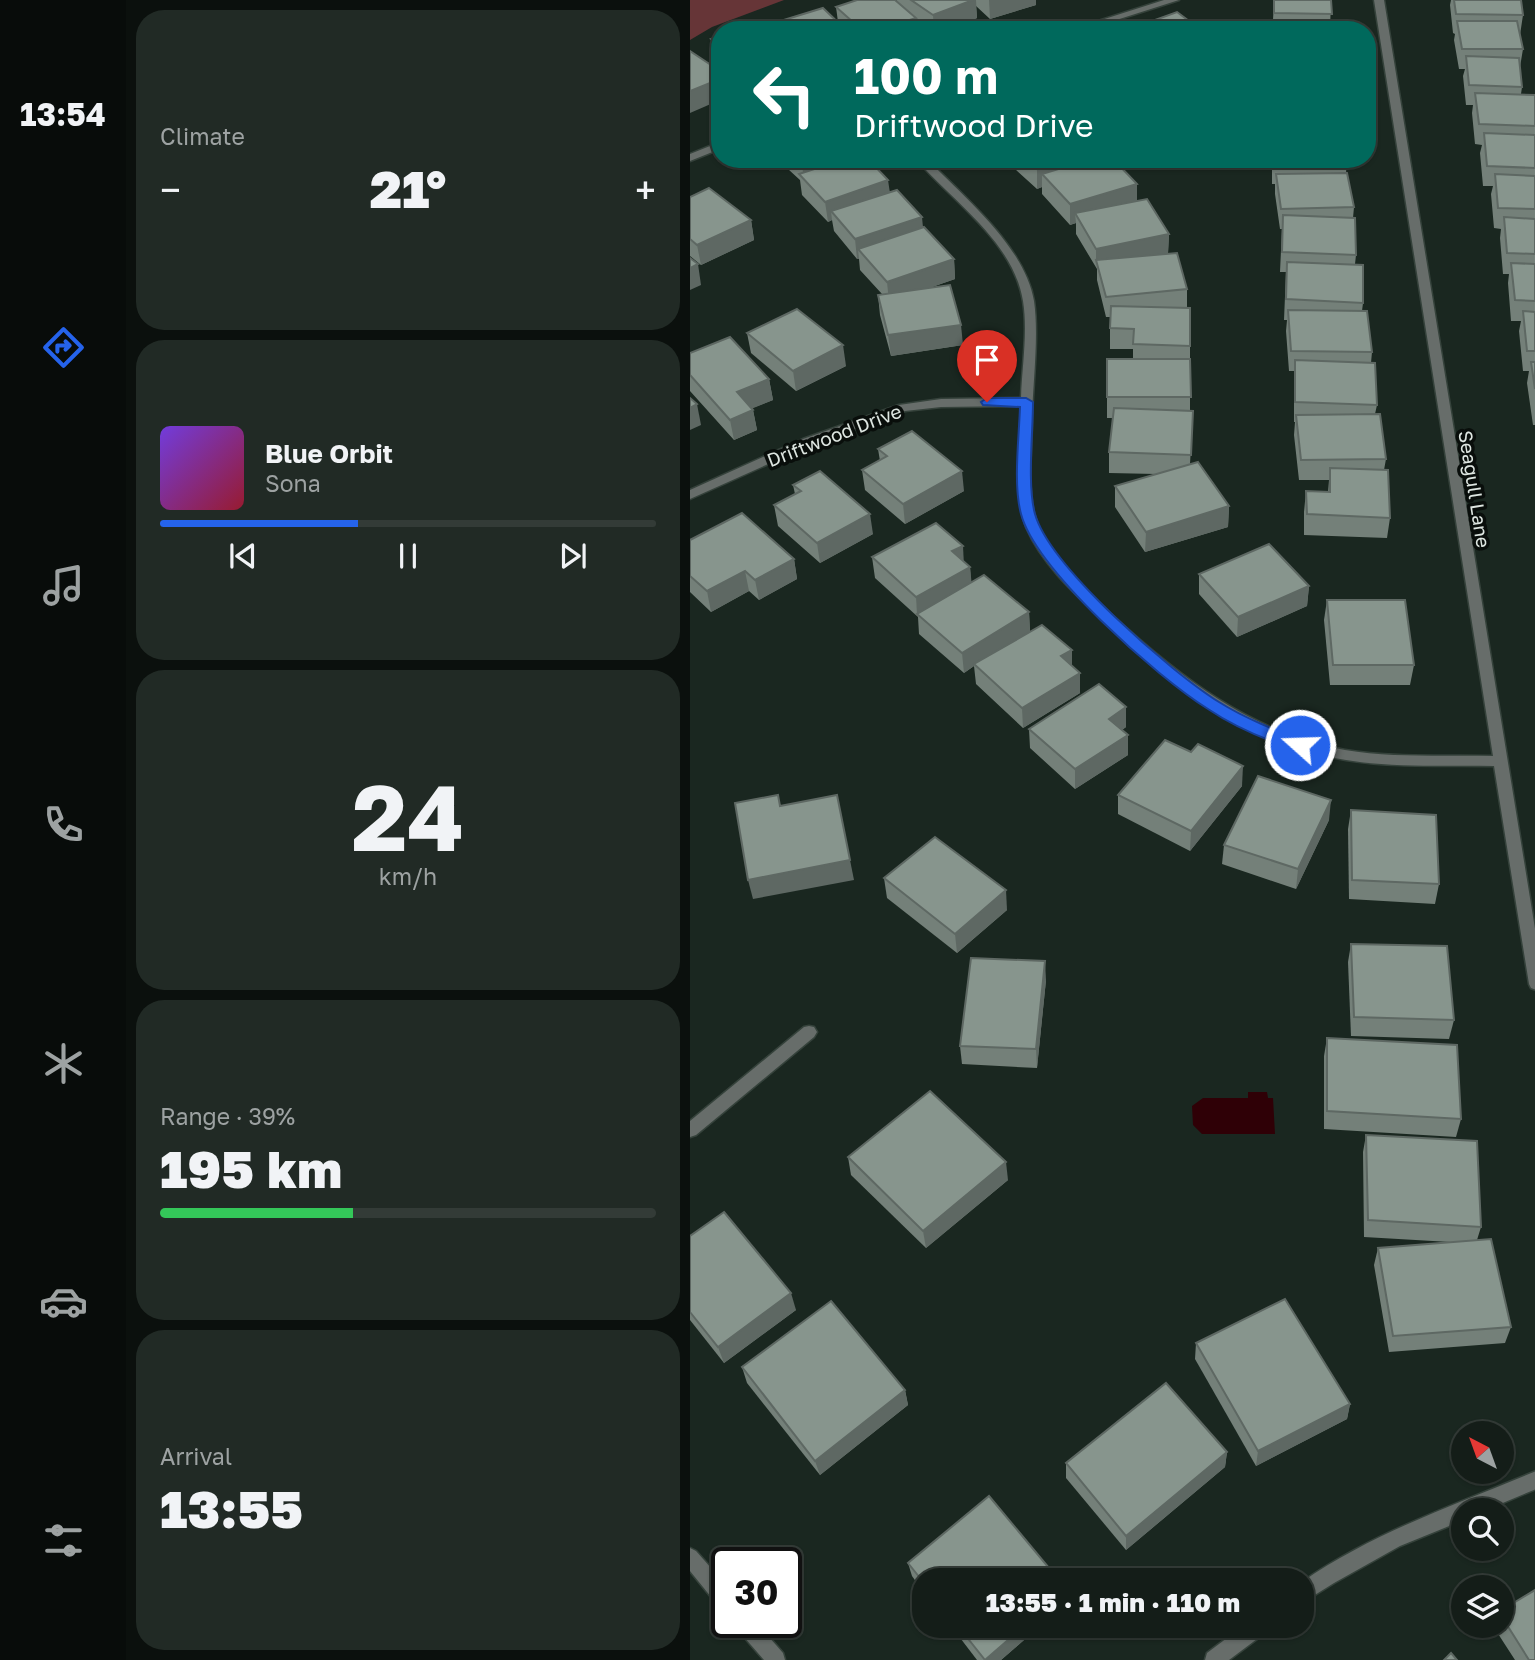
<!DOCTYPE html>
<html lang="en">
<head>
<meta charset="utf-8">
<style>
	body { margin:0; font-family:"Golos Text",sans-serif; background:#212a25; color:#f1f3f6; height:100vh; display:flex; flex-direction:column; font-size:26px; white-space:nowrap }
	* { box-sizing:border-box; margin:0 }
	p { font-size:23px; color:#9da2a2 }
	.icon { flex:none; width:38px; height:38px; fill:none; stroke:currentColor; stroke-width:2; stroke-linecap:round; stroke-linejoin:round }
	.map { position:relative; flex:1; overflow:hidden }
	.panel { display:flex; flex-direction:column; gap:10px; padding:10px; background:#0b100d; width:564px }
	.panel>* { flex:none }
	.banner { position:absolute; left:21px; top:21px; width:665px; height:147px; border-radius:28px; box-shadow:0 2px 5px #0004,0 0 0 2px #333b37; background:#00695c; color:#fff; overflow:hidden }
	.needle { width:46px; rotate:319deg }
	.fabs { position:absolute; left:761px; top:1421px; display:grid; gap:14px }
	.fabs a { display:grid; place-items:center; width:63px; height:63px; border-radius:50%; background:#141d18; box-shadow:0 2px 5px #0004,0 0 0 2px #333b37; font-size:35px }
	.speed { position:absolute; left:21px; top:1547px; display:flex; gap:14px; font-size:35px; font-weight:700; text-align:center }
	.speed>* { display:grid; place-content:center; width:91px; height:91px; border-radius:50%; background:#141d18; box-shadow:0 2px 5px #0004,0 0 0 2px #333b37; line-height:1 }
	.speed .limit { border:4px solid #111; border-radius:10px; background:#fff; color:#111 }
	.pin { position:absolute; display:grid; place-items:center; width:60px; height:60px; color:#fff; margin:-72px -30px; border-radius:50% 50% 50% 0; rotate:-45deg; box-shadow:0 0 7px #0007 }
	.pin .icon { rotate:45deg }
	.me { position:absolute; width:77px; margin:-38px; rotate:290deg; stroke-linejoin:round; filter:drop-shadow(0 0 5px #0008) }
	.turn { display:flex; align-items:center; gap:24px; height:147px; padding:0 28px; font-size:32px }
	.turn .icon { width:91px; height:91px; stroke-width:2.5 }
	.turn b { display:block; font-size:49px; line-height:60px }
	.big { font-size:52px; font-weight:800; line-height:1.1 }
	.panel .widget { flex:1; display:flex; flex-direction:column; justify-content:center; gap:10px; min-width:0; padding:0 24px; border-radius:28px; background:#212a25 }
	.panel .dial { align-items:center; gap:0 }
	.dial b { font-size:91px; line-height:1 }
	.song { display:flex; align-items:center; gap:21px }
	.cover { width:84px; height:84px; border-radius:10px; background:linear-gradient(135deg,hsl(260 70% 55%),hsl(350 70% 35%)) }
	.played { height:7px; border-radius:4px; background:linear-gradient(90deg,#2563eb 40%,#333b37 40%) }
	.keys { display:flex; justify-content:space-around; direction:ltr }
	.heat { display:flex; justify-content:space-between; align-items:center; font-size:38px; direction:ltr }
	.charge { height:10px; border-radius:5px; background:linear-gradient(90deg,#34c759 39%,#333b37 0) }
	.trip { position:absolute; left:222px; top:1568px; width:402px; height:70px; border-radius:28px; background:#141d18; box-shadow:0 2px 5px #0004,0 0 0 2px #333b37; font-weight:800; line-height:70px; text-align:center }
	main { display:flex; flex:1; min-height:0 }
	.tabs { display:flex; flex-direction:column; width:126px; justify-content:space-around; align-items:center; background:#080c0a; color:#9da2a2 }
	.tabs .icon { width:49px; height:49px }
	.tabs .on { color:#2563eb }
	.tabs b { font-size:32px; color:#f1f3f6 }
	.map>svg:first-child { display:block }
</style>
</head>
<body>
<main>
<nav class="tabs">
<b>13:54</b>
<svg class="icon on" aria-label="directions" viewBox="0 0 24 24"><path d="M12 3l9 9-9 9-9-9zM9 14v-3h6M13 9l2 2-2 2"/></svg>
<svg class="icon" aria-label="music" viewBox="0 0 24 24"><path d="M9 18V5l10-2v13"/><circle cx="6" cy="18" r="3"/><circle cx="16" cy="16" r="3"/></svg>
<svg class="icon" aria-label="phone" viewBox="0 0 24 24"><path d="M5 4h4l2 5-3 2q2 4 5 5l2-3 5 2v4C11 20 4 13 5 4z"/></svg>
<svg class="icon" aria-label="climate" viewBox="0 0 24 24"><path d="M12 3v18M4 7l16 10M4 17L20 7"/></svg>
<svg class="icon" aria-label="car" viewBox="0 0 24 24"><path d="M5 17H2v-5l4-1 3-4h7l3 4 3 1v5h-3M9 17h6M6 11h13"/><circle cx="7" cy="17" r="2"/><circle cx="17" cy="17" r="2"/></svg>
<svg class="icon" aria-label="filters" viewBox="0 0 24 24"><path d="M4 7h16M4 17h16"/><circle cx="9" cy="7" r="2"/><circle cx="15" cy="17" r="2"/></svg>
</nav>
<section class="panel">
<div class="widget"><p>Climate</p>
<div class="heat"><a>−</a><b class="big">21°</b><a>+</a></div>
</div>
<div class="widget">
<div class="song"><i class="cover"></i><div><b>Blue Orbit</b><p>Sona</p></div></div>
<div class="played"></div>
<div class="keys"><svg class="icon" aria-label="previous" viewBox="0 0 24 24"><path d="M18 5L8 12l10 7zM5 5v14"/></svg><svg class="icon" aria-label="pause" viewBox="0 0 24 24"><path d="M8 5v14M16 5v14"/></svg><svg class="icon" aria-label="next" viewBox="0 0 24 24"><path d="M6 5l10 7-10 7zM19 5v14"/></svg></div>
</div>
<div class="widget dial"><b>24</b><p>km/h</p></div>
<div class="widget"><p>Range · 39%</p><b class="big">195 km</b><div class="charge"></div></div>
<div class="widget"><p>Arrival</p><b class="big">13:55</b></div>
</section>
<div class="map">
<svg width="846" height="1660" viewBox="0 0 846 1660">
	<rect width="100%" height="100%" fill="#1a2720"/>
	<path fill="#663537" d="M0 0H94L22 27 0 40Z"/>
	<path fill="#2f0006" d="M558 1092H577L578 1098H583L585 1134H512L503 1125 502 1106 513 1098H558Z"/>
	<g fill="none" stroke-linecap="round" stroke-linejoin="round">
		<defs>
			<g id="street">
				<path d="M474 0H489L395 30H380Z"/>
				<path d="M684 0H694L846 935V990L841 988 839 984 804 766C755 765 705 768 656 760 561 745 485 689 417 624 387 596 352 565 336 527 324 495 330 440 331 406L251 407 215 411 121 445 0 499V490L113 439 209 405 251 399 331 398C332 366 338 332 333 301 323 241 263 202 226 159H237C274 197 335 247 344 301 349 335 343 382 342 418 342 448 337 484 344 513 354 554 391 585 420 613 488 676 561 733 655 750 703 758 754 755 803 756Z"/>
				<path d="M30 142V149L0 161V154Z"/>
				<path d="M119 1026 124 1027 127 1032 124 1037 6 1135 0 1137V1121L114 1027Z"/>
				<path d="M846 1471V1489L796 1510H774V1520L710 1546 644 1583 612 1603V1582C682 1533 767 1504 846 1471Z"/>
				<path d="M0 1548 6 1551 37 1586V1610L30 1608 0 1571Z"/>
				<path d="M45 1622H66L93 1653 95 1660H74L47 1629Z"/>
				<path d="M553 1626H577L575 1633 539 1660H515L517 1653Z"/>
			</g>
		</defs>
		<use href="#street" stroke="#35423b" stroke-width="3"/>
		<use href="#street" fill="#676d6a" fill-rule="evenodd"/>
	</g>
	<g fill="#748079">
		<path d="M207 0H346V5L300 19 286 6 287 18 258 30H237L226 22 227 30H85L84 23 148 22 146 7 207 2Z"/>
		<path d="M584 0H641L640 30H573V20H583Z"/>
		<path d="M761 0H831L833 15 830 35 833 49 830 67 832 87 831 94 845 95V425H843L837 383 839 371H833L829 331 831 321H821L818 283 819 274H813L810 238 811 229 804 228 801 194 803 186H793L790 153 792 145 785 144 782 113 783 105H776L773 76 775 69H769L764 40 765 34 763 33 760 5Z"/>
		<path d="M30 37V65L25 59 21 39Z"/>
		<path d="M87 159H178L200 192 264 259 265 279 242 287 273 345 201 356 190 315 188 295 192 294 170 270 169 259H167L144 231 142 220 138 222 112 195 110 180Z"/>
		<path d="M316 159H423L447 184V201L479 234 478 253 497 289V308L500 346V410L503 411 500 464 539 506 538 527 455 552 425 507V486L466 474 419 473V452L423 418H417V359H443V349H420V317H416L407 280V269L386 234V223L380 225 352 194V187L347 189 316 161Z"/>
		<path d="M582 159H657L656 173 664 207 663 218 666 255 665 264 673 303 672 311 682 352 681 363 687 405 685 414 696 459 694 470 700 518 697 538 614 535V512L616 491 638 492 639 480H609L604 435 605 422H604V371H599L596 331 597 320H594L596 272H590L592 229H590L585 194V184H582Z"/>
		<path d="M0 197 61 220 64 240 11 265 0 256Z"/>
		<path d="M57 333 156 366 106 391 61 353Z"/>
		<path d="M0 353 79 379 83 400 62 408 63 410 67 430 44 440 0 391Z"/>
		<path d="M188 449 274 491 215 524 175 490 172 470 190 461Z"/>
		<path d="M103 485 183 534 130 563 88 526 84 505 105 494Z"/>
		<path d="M0 540 104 559 107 579 69 600 59 591 21 612 0 592Z"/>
		<path d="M182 557 274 561 280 567 281 582 339 612 340 632 382 650V666L390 693 333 728 286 684 284 666 274 673 229 634 228 617 185 578Z"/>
		<path d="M509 574 619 586 617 606 547 637 509 594Z"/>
		<path d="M637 600 724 665 720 685H640L634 620Z"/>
		<path d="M436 707V727L432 730 438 755 385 789 340 748 339 729Z"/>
		<path d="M501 752 552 786 500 851 428 814V795Z"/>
		<path d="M661 810 749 884 745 904 659 899 658 829Z"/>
		<path d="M639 820 606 889 532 864 534 845Z"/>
		<path d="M194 878 317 910 267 953 197 898Z"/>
		<path d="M661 944 764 1020 759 1039 661 1036 658 962Z"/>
		<path d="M356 980 347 1068 272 1064 270 1046Z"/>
		<path d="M637 1038 771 1119 766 1137 634 1129V1056Z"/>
		<path d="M676 1135 791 1227 787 1240 821 1327 815 1343 699 1352 684 1265 688 1248 760 1242 674 1237 673 1152Z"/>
		<path d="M158 1157 318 1180 236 1248 161 1175Z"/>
		<path d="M0 1236 106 1310 34 1363 0 1320Z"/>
		<path d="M506 1343 660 1404 657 1419 566 1466 505 1359Z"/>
		<path d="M52 1367 215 1390 218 1405 130 1475 57 1383Z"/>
		<path d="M537 1452 535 1467 436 1550 376 1478V1463Z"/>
		<path d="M218 1563 234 1580V1593L222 1576Z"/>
		<path d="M812 1610 845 1660H825L803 1626H812Z"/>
		<path d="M261 1626H350L311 1660H287Z"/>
	</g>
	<g fill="#5e6863">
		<path d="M283 0H286L287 18 258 30H244L243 15Z"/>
		<path d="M299 0H346V5L300 19Z"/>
		<path d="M226 18 227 30H188Z"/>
		<path d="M30 79V100L0 113V91Z"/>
		<path d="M125 159H171L114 180 112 164Z"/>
		<path d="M373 159H410L352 174V187L347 189V169Z"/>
		<path d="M198 180 201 200 141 211 142 220 138 222 135 202Z"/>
		<path d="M447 184V204L385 213 386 223 380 225V204Z"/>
		<path d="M232 217 234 238 168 249 169 259H167L165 239Z"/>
		<path d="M61 220 64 240 11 265 7 245Z"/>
		<path d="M479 234 478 254 406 260V269V249Z"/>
		<path d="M264 259 265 279 199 302 197 282Z"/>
		<path d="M8 264 11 285 0 290V268Z"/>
		<path d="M271 325 273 345 201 356 198 335Z"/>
		<path d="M153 345 156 366 106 391 103 371Z"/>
		<path d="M79 379 83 400 51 413 47 392Z"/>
		<path d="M7 404 11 425 0 430V408Z"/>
		<path d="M63 410 67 430 44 440 40 420Z"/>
		<path d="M272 471 274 491 215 524 213 504Z"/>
		<path d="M539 506 538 527 455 552 456 532Z"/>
		<path d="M180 514 183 534 130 563 127 543Z"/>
		<path d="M273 546 274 566 262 551Z"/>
		<path d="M104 559 107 579 69 600 65 580Z"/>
		<path d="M280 567 282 587 227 614 226 597Z"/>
		<path d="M55 571 59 591 21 612 17 591Z"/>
		<path d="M619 586 617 606 547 637 548 617Z"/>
		<path d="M339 612 340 633 284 664V666L274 673 272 653Z"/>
		<path d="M382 650V670L371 656Z"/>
		<path d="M390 673V693L333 728 332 708Z"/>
		<path d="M436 707V727L419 739V719Z"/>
		<path d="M438 735V755L385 789V769Z"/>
		<path d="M553 766 552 786 500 851 501 831Z"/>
		<path d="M641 800 639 820 606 889 608 869Z"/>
		<path d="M160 860 164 880 63 899 58 880Z"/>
		<path d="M316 890 317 910 267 953 265 934Z"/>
		<path d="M355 961 356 980 347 1068 346 1049Z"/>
		<path d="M316 1162 318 1180 236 1248 233 1231Z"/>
		<path d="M101 1293 106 1310 34 1363 28 1347Z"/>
		<path d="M215 1390 218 1405 130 1475 125 1461Z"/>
		<path d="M660 1404 657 1419 566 1466 568 1451Z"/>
		<path d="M537 1452 535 1467 436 1550V1536Z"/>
		<path d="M334 1626H350L311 1660H295Z"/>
	</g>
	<g fill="#87958d" stroke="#5e6863" stroke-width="2">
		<path d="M167 0H205L226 18 188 30H172L146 7Z"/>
		<path d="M221 0H283L243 15Z"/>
		<path d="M584 0H641L642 14 584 13Z"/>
		<path d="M764 0H831L833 15 766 14Z"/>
		<path d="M133 8 156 30H91L84 23Z"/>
		<path d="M487 12 511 30 440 29Z"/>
		<path d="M573 20H639L640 30H574Z"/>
		<path d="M767 21H827L833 49H772Z"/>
		<path d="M72 26 75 30H56Z"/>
		<path d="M30 37V49L21 39Z"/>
		<path d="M0 51 30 71V79L0 91Z"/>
		<path d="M776 56 829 58 832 87 779 85Z"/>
		<path d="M785 93 845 95V126L789 124Z"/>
		<path d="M794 133 845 135V168L797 166Z"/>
		<path d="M107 159H125L112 164Z"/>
		<path d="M155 159H178L198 180 135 202 109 174Z"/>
		<path d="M336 159H373L347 169Z"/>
		<path d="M401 159H423L447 184 380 204 352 174Z"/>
		<path d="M583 159H657V166L583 164Z"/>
		<path d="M657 173 664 207 591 209 586 174Z"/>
		<path d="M805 174 845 176V209L808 208Z"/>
		<path d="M19 188 61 220 7 245 0 239V197Z"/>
		<path d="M207 190 232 217 165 239 141 211Z"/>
		<path d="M457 199 479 234 406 249 385 213Z"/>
		<path d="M593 215 665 218 666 255 592 252Z"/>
		<path d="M814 217 845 219V254L817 253Z"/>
		<path d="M234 227 264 259 197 282 168 249Z"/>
		<path d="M487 253 497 289 416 297 406 260Z"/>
		<path d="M0 258 8 264 0 268Z"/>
		<path d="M597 262 673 265V303L596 299Z"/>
		<path d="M821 263 845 264V301L825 300Z"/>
		<path d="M260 285 271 325 198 335 188 295Z"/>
		<path d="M421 306 500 308V346L443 344 444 329 420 328Z"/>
		<path d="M107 309 153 345 103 371 57 333Z"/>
		<path d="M598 310 677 311 682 352 601 351Z"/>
		<path d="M833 311 845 312V351H837Z"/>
		<path d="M40 337 79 379 47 392 63 410 40 420 0 375V353Z"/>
		<path d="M417 359H500L501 397H417Z"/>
		<path d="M605 360 685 363 687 405 605 402Z"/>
		<path d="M841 362H845V389Z"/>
		<path d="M0 398 7 404 0 408Z"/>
		<path d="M424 408 503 411 501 455 419 452Z"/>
		<path d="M690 414 696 459 611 460 606 415Z"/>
		<path d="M222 431 272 471 213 504 172 470 197 456 188 449Z"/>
		<path d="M508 462 539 506 456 532 425 486Z"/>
		<path d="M640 468 698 470 700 518 617 514 616 491 640 492Z"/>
		<path d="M130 471 180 514 127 543 84 505 111 491 103 485Z"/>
		<path d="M52 513 104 559 65 580 55 571 17 591 0 576V540Z"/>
		<path d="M246 523 273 546 262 551 280 567 226 597 182 557Z"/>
		<path d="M579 544 619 586 548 617 509 574Z"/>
		<path d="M294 575 339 612 272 653 227 614Z"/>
		<path d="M637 600H715L724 665H643Z"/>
		<path d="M352 625 382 650 371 656 390 673 332 708 284 664Z"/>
		<path d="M409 684 436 707 419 719 438 735 385 769 339 729Z"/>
		<path d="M475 740 501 752 508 744 553 766 501 831 428 795Z"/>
		<path d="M568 776 641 800 608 869 534 845Z"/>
		<path d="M88 795 90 806 147 795 160 860 58 880 45 803Z"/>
		<path d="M661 810 746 815 749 884 662 880Z"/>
		<path d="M245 837 316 890 265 934 194 878Z"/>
		<path d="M661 944 757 946 764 1020 664 1017Z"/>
		<path d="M281 958 355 961 346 1049 270 1046Z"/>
		<path d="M637 1038 767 1045 771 1119 637 1111Z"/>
		<path d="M240 1091 316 1162 233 1231 158 1157Z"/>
		<path d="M676 1135 787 1141 791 1227 678 1220Z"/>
		<path d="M34 1212 101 1293 28 1347 0 1312V1236Z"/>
		<path d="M801 1239 821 1327 703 1336 688 1248Z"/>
		<path d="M595 1299 660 1404 568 1451 506 1343Z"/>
		<path d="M141 1301 215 1390 125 1461 52 1367Z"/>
		<path d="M476 1383 537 1452 436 1536 376 1463Z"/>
		<path d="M299 1496 369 1580H234V1583L218 1563Z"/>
		<path d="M845 1590V1660H839L812 1617V1610Z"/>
		<path d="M268 1626H334L295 1660Z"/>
		<path d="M761 1653 767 1660H754Z"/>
	</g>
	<path fill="#2563eb" stroke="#184099" stroke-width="2" d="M297 398H336L343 402C343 433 337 485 345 514 360 567 481 672 529 702 556 719 585 730 616 741L618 745 616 749 610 751C578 741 546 728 518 709 467 677 346 570 331 514 323 484 329 438 330 407L293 405 291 402Z"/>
	<g text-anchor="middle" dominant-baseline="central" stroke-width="7" stroke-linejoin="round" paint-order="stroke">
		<g font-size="19" fill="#dee6e1" stroke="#090e0b">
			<text transform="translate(144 435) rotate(-21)">Driftwood Drive</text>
			<text transform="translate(785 489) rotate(81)">Seagull Lane</text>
		</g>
	</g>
</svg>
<div class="fabs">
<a><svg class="needle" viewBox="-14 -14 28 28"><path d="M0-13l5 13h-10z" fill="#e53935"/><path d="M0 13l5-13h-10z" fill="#9da2a2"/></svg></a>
<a><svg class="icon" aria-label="search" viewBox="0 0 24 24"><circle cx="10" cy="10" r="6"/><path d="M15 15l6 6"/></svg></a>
<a><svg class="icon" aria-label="layers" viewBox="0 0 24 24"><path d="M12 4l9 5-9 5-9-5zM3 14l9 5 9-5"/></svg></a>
</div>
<div class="speed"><div class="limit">30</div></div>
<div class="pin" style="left:297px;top:402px;background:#d93025"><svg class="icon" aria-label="arrive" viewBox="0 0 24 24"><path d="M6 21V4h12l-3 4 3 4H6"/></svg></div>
<svg class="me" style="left:610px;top:745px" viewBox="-20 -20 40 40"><circle r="17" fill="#2563eb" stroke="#fff" stroke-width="3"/><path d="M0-11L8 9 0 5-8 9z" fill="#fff"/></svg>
<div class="trip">13:55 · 1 min · 110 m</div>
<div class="banner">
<div class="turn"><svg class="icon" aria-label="left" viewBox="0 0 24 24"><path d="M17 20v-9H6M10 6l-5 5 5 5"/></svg><div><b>100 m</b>Driftwood Drive</div></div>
</div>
</div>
</main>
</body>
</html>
